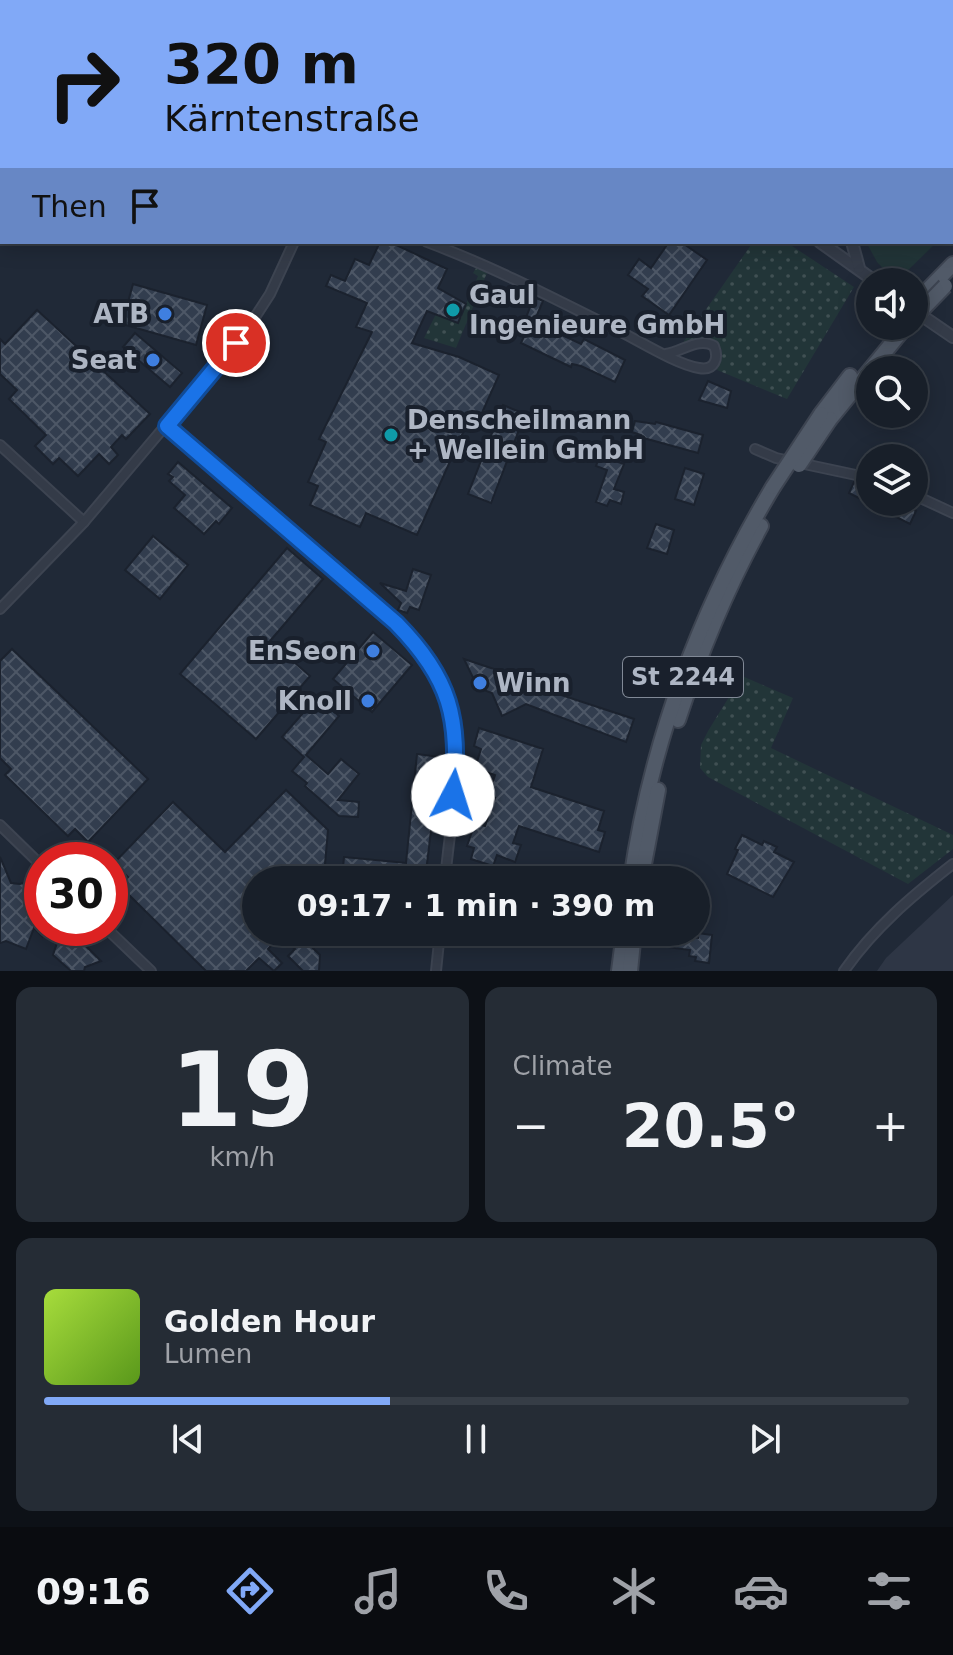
<!DOCTYPE html>
<html lang="en">
<head>
<meta charset="utf-8">
<style>
	body { margin:0; font-family:"DejaVu Sans",sans-serif; background:#252c35; color:#f1f3f6; height:100vh; display:flex; flex-direction:column; font-size:30px; white-space:nowrap }
	* { box-sizing:border-box; margin:0 }
	p { font-size:26px; color:#9fa2a8 }
	.icon { flex:none; width:44px; height:44px; fill:none; stroke:currentColor; stroke-width:2; stroke-linecap:round; stroke-linejoin:round }
	.map { position:relative; height:971px; overflow:hidden }
	.drawer { display:flex; flex-direction:column; gap:16px; padding:16px; background:#0d1117; flex:1 }
	.drawer>* { flex:none }
	.banner { position:absolute; left:0px; top:0px; width:954px; height:244px; box-shadow:0 4px 20px #0003,0 0 0 2px #363d46; background:#81a9f7; color:#111; overflow:hidden }
	.controls { position:absolute; left:856px; top:268px; display:grid; gap:16px }
	.controls a { display:grid; place-items:center; width:72px; height:72px; border-radius:50%; background:#181f29; box-shadow:0 4px 20px #0003,0 0 0 2px #363d46; font-size:40px }
	.speed { position:absolute; left:24px; top:842px; display:flex; gap:16px; font-size:40px; font-weight:700; text-align:center }
	.speed>* { display:grid; place-content:center; width:104px; height:104px; border-radius:50%; background:#181f29; box-shadow:0 4px 20px #0003,0 0 0 2px #363d46; line-height:1 }
	.speed .limit { border:12px solid #d22; background:#fff; color:#111 }
	.pin { position:absolute; display:grid; place-items:center; width:68px; height:68px; color:#fff; margin:-34px; border:4px solid #fff; border-radius:50%; box-shadow:0 2px 8px #0007 }
	.me { position:absolute; width:88px; margin:-44px; rotate:5deg; stroke-linejoin:round; filter:drop-shadow(0 0 6px #0008) }
	.turn { display:flex; align-items:center; gap:28px; height:168px; padding:0 32px; font-size:36px }
	.turn .icon { width:104px; height:104px; stroke-width:2.5 }
	.turn b { display:block; font-size:56px; line-height:68px }
	.then { display:flex; align-items:center; height:76px; padding:0 32px; background:#0003; gap:16px; font-size:30px }
	.big { font-size:60px; font-weight:700; line-height:1.1 }
	.drawer .card { flex:1; display:flex; flex-direction:column; justify-content:center; gap:12px; min-width:0; padding:0 28px; border-radius:16px; background:#252c35 }
	.drawer .dial { align-items:center; gap:0 }
	.dial b { font-size:104px; line-height:1 }
	.song { display:flex; align-items:center; gap:24px }
	.cover { width:96px; height:96px; border-radius:12px; background:linear-gradient(135deg,hsl(80 70% 55%),hsl(90 70% 35%)) }
	.played { height:8px; border-radius:4px; background:linear-gradient(90deg,#81a9f7 40%,#363d46 40%) }
	.keys { display:flex; justify-content:space-around; direction:ltr }
	.heat { display:flex; justify-content:space-between; align-items:center; font-size:44px; direction:ltr }
	.drawer .tiles { flex:1; display:grid; gap:16px; grid-template-columns:1fr 1fr }
	.card:last-child { grid-column:span 2 }
	.trip { position:absolute; left:242px; top:866px; width:468px; height:80px; border-radius:40px; background:#181f29; box-shadow:0 4px 20px #0003,0 0 0 2px #363d46; font-weight:700; line-height:80px; text-align:center }
	.dock { display:flex; height:128px; justify-content:space-around; align-items:center; background:#0a0c10; color:#9fa2a8 }
	.dock .icon { width:56px; height:56px }
	.dock .on { color:#81a9f7 }
	.dock b { font-size:36px; color:#f1f3f6 }
	.map>svg:first-child { display:block }
</style>
</head>
<body>
<div class="map">
<svg width="953" height="971" viewBox="0 0 953 971">
	<defs>
		<pattern id="grass-dots" width="8" height="8" patternUnits="userSpaceOnUse" patternTransform="scale(2)"><rect width="8" height="8" fill="#223538"/><path d="M2 2h.1M6 6h.1" fill="none" stroke="#405053" stroke-width="1.8" stroke-linecap="round"/></pattern>
		<pattern id="building-cross-hatch" width="8" height="8" patternUnits="userSpaceOnUse" patternTransform="scale(2)"><rect width="8" height="8" fill="#323d4e"/><path d="M0 0l8 8M0 8l8-8" fill="none" stroke="#4d5766"/></pattern>
	</defs>
	<rect width="100%" height="100%" fill="#202937"/>
	<path fill="#2e3645" d="M953 895V971H877L886 958Z"/>
	<g fill="url(#grass-dots)">
		<path d="M753 242H786L854 287 787 399 717 370 722 350C712 331 699 337 682 344Z"/>
		<path d="M476 268 487 273 456 348 424 338 443 300 458 323 478 276 473 273Z"/>
		<path d="M742 676 793 698 771 748 953 835V849L908 884 708 777 700 768 701 745 708 731Z"/>
	</g>
	<path fill="#223538" d="M866 242H937L896 282 877 262Z"/>
	<g fill="none" stroke-linecap="round" stroke-linejoin="round">
		<path stroke="#142034" stroke-width="3" d="M576 2 577 0"/>
	</g>
	<g fill="url(#building-cross-hatch)" stroke="#1b222e" stroke-width="2">
		<path d="M380 242H390L447 269 438 288 466 304 458 323 427 311 412 343 459 357 499 375 481 415 478 414 471 430 465 428 417 535 366 513 360 527 310 505 318 486 308 482 326 442 319 439 372 332 356 327 367 303 326 286 331 275 345 281 355 259 369 265Z"/>
		<path d="M669 242H681L707 260 669 315 642 296 648 289 628 275 639 259 651 268Z"/>
		<path d="M133 284 207 305 196 345 122 324Z"/>
		<path d="M534 297 543 301 534 322 581 344 584 339 625 360 615 382 581 366 572 364 571 367 521 343 527 330 522 328Z"/>
		<path d="M37 310 150 414 126 439 122 435 111 447 118 455 109 464 99 454 78 476 59 458 53 464 35 446 46 435 9 399 17 390 0 374V339L5 344Z"/>
		<path d="M135 333 182 373 170 387 123 347Z"/>
		<path d="M708 381 731 391 727 408 699 400Z"/>
		<path d="M503 405 525 414 491 503 468 494Z"/>
		<path d="M635 421 655 424 656 422 703 435 698 453 640 437 641 435 632 432Z"/>
		<path d="M604 445 619 450 615 461 624 464 614 489 624 492 621 504 610 500 607 506 596 502 607 470 596 466Z"/>
		<path d="M178 462 232 508 219 524 216 521 204 534 174 508 185 495 169 481 173 477 168 474Z"/>
		<path d="M685 468 704 474 694 505 675 499Z"/>
		<path d="M854 482 870 490V502H899L916 511 910 524 849 493Z"/>
		<path d="M656 524 674 530 667 554 647 548Z"/>
		<path d="M153 536 188 565 160 599 125 570Z"/>
		<path d="M287 548 323 579 270 641 310 676 256 739 180 674Z"/>
		<path d="M413 569 431 575 419 610 410 607 407 613 398 610 401 603 380 583 406 591Z"/>
		<path d="M373 632 412 665 372 712 333 679Z"/>
		<path d="M12 649 148 779 88 842 75 829 68 836 5 775 11 769 0 758V661Z"/>
		<path d="M464 659 506 673 509 680 517 676 521 687 528 684 634 719 626 742 526 704 502 716 492 693 478 688Z"/>
		<path d="M317 697 339 716 306 755 328 774 341 759 359 774 338 800 359 802 358 817 339 816 305 786 307 783 292 771 304 757 282 737Z"/>
		<path d="M479 728 543 749 531 787 604 811 598 830 605 832 599 852 519 826 513 843 521 845 515 862 497 855 493 866 471 859 474 848 467 846 475 823 485 826 495 798 488 796 495 775 475 768 481 749 474 746Z"/>
		<path d="M417 754 440 757 425 880 342 878 344 857 406 863Z"/>
		<path d="M286 790 328 830 325 864 310 880H256V932H296L320 955 319 971H303L288 956 295 949 281 935 268 949 282 963 274 971 259 958 246 971H206L120 886 128 877 114 863 173 802 225 852Z"/>
		<path d="M742 835 762 845 764 841 777 847 774 852 794 862 773 897 727 874 738 850 735 849Z"/>
		<path d="M0 857 11 883 20 884 36 878 42 883V936L34 928 26 949 6 941 0 943Z"/>
		<path d="M62 928H68L101 961 85 967 84 971H71L53 955Z"/>
		<path d="M698 933 712 935 709 963 695 961 696 957 689 956 690 950 660 946 662 934 698 938Z"/>
	</g>
	<g fill="none" stroke-linecap="round" stroke-linejoin="round">
		<defs>
			<g id="minor">
				<path d="M715 2 717 0"/>
				<path d="M0 68 2 69"/>
				<path d="M952 106 953 105"/>
				<path d="M427 242C494 267 557 300 621 332 641 342 678 365 699 368 715 371 719 358 714 346 699 337 683 351 666 354"/>
				<path d="M167 426 396 623C480 708 455 773 445 880"/>
				<path d="M0 445 84 522"/>
				<path d="M755 449 776 458 870 478"/>
				<path d="M914 495 953 513"/>
				<path d="M0 609 84 522 248 328 270 294 294 242"/>
				<path d="M0 825 42 866"/>
				<path d="M106 928 151 971"/>
				<path d="M436 971 440 932"/>
				<path d="M844 971C874 928 912 896 953 864"/>
			</g>
			<g id="tertiary">
				<path d="M246 0 251 2"/>
				<path d="M820 242 876 282"/>
				<path d="M852 242 859 268"/>
				<path d="M915 311 953 337"/>
			</g>
			<g id="primary">
				<path d="M952 114 953 115"/>
				<path d="M952 132 953 133"/>
				<path d="M914 304 953 264"/>
				<path d="M821 414 850 376"/>
				<path d="M830 419 906 326"/>
				<path d="M678 720C700 653 727 588 761 526"/>
				<path d="M631 880C651 741 701 607 773 487"/>
				<path d="M641 880 658 790"/>
				<path d="M619 971 624 932"/>
				<path d="M630 971 634 932"/>
			</g>
		</defs>
		<use href="#minor" stroke="#3d4451" stroke-width="12"/>
		<use href="#tertiary" stroke="#3d4451" stroke-width="14"/>
		<use href="#primary" stroke="#3d4451" stroke-width="18"/>
		<use href="#minor" stroke="#343b48" stroke-width="8"/>
		<use href="#tertiary" stroke="#343b48" stroke-width="10"/>
		<use href="#primary" stroke="#515a68" stroke-width="14"/>
		<defs>
			<g id="primary-bridge">
				<path d="M914 318 945 286"/>
				<path d="M799 465 830 419"/>
				<path d="M773 487 821 414"/>
			</g>
		</defs>
		<use href="#primary-bridge" stroke="#3d4451" stroke-width="18" stroke-linecap="butt"/>
		<use href="#primary-bridge" stroke="#515a68" stroke-width="14"/>
	</g>
	<g fill="none" stroke-linecap="round" stroke-linejoin="round">
		<defs>
			<path id="route" d="M236 343 167 426 396 623C451 679 460 718 453 795"/>
		</defs>
		<use href="#route" stroke="#114b97" stroke-width="20"/>
		<use href="#route" stroke="#1a73e8" stroke-width="14"/>
	</g>
	<g fill="#0f9aa8" stroke="#19202c" stroke-width="3">
		<circle cx="453" cy="310" r="8"/>
		<circle cx="391" cy="435" r="8"/>
	</g>
	<g fill="#3f7fe0" stroke="#19202c" stroke-width="3">
		<circle cx="165" cy="314" r="8"/>
		<circle cx="153" cy="360" r="8"/>
		<circle cx="373" cy="651" r="8"/>
		<circle cx="480" cy="683" r="8"/>
		<circle cx="368" cy="701" r="8"/>
	</g>
	<g text-anchor="middle" dominant-baseline="central" stroke-width="8" stroke-linejoin="round" paint-order="stroke">
		<rect fill="#19202c" stroke="#818996" stroke-width="2" x="623" y="657" width="120" height="40" rx="6"/>
		<g font-size="24" font-weight="bold" fill="#aeb6c4">
			<text x="683" y="677">St 2244</text>
		</g>
		<g font-size="26" font-weight="bold" fill="#aeb6c4" stroke="#19202c" text-anchor="end">
			<text x="469" y="295" text-anchor="start">Gaul<tspan x="469" dy="30">Ingenieure GmbH</tspan></text>
			<text x="149" y="314">ATB</text>
			<text x="137" y="360">Seat</text>
			<text x="407" y="420" text-anchor="start">Denscheilmann<tspan x="407" dy="30">+ Wellein GmbH</tspan></text>
			<text x="357" y="651">EnSeon</text>
			<text x="496" y="683" text-anchor="start">Winn</text>
			<text x="352" y="701">Knoll</text>
		</g>
	</g>
</svg>
<div class="controls">
<a><svg class="icon" aria-label="sound" viewBox="0 0 24 24"><path d="M4 9h4l5-4v14l-5-4H4zM17 9q2 3 0 6"/></svg></a>
<a><svg class="icon" aria-label="search" viewBox="0 0 24 24"><circle cx="10" cy="10" r="6"/><path d="M15 15l6 6"/></svg></a>
<a><svg class="icon" aria-label="layers" viewBox="0 0 24 24"><path d="M12 4l9 5-9 5-9-5zM3 14l9 5 9-5"/></svg></a>
</div>
<div class="speed"><div class="limit">30</div></div>
<div class="pin" style="left:236px;top:343px;background:#d93025"><svg class="icon" aria-label="arrive" viewBox="0 0 24 24"><path d="M6 21V4h12l-3 4 3 4H6"/></svg></div>
<svg class="me" style="left:453px;top:795px" viewBox="-20 -20 40 40"><circle r="19" fill="#fff"/><path d="M0-13L10 11 0 6-10 11z" fill="#1a73e8"/></svg>
<div class="trip">09:17 · 1 min · 390 m</div>
<div class="banner">
<div class="turn"><svg class="icon" aria-label="right" viewBox="0 0 24 24"><path d="M7 20v-9h11M14 6l5 5-5 5"/></svg><div><b>320 m</b>Kärntenstraße</div></div>
<div class="then">Then<svg class="icon" aria-label="arrive" viewBox="0 0 24 24"><path d="M6 21V4h12l-3 4 3 4H6"/></svg></div>
</div>
</div>
<section class="drawer">
<div class="tiles">
<div class="card dial"><b>19</b><p>km/h</p></div>
<div class="card"><p>Climate</p>
<div class="heat"><a>−</a><b class="big">20.5°</b><a>+</a></div>
</div>
<div class="card">
<div class="song"><i class="cover"></i><div><b>Golden Hour</b><p>Lumen</p></div></div>
<div class="played"></div>
<div class="keys"><svg class="icon" aria-label="previous" viewBox="0 0 24 24"><path d="M18 5L8 12l10 7zM5 5v14"/></svg><svg class="icon" aria-label="pause" viewBox="0 0 24 24"><path d="M8 5v14M16 5v14"/></svg><svg class="icon" aria-label="next" viewBox="0 0 24 24"><path d="M6 5l10 7-10 7zM19 5v14"/></svg></div>
</div>
</div>
</section>
<nav class="dock">
<b>09:16</b>
<svg class="icon on" aria-label="directions" viewBox="0 0 24 24"><path d="M12 3l9 9-9 9-9-9zM9 14v-3h6M13 9l2 2-2 2"/></svg>
<svg class="icon" aria-label="music" viewBox="0 0 24 24"><path d="M9 18V5l10-2v13"/><circle cx="6" cy="18" r="3"/><circle cx="16" cy="16" r="3"/></svg>
<svg class="icon" aria-label="phone" viewBox="0 0 24 24"><path d="M5 4h4l2 5-3 2q2 4 5 5l2-3 5 2v4C11 20 4 13 5 4z"/></svg>
<svg class="icon" aria-label="climate" viewBox="0 0 24 24"><path d="M12 3v18M4 7l16 10M4 17L20 7"/></svg>
<svg class="icon" aria-label="car" viewBox="0 0 24 24"><path d="M5 17H2v-5l4-1 3-4h7l3 4 3 1v5h-3M9 17h6M6 11h13"/><circle cx="7" cy="17" r="2"/><circle cx="17" cy="17" r="2"/></svg>
<svg class="icon" aria-label="filters" viewBox="0 0 24 24"><path d="M4 7h16M4 17h16"/><circle cx="9" cy="7" r="2"/><circle cx="15" cy="17" r="2"/></svg>
</nav>
</body>
</html>
